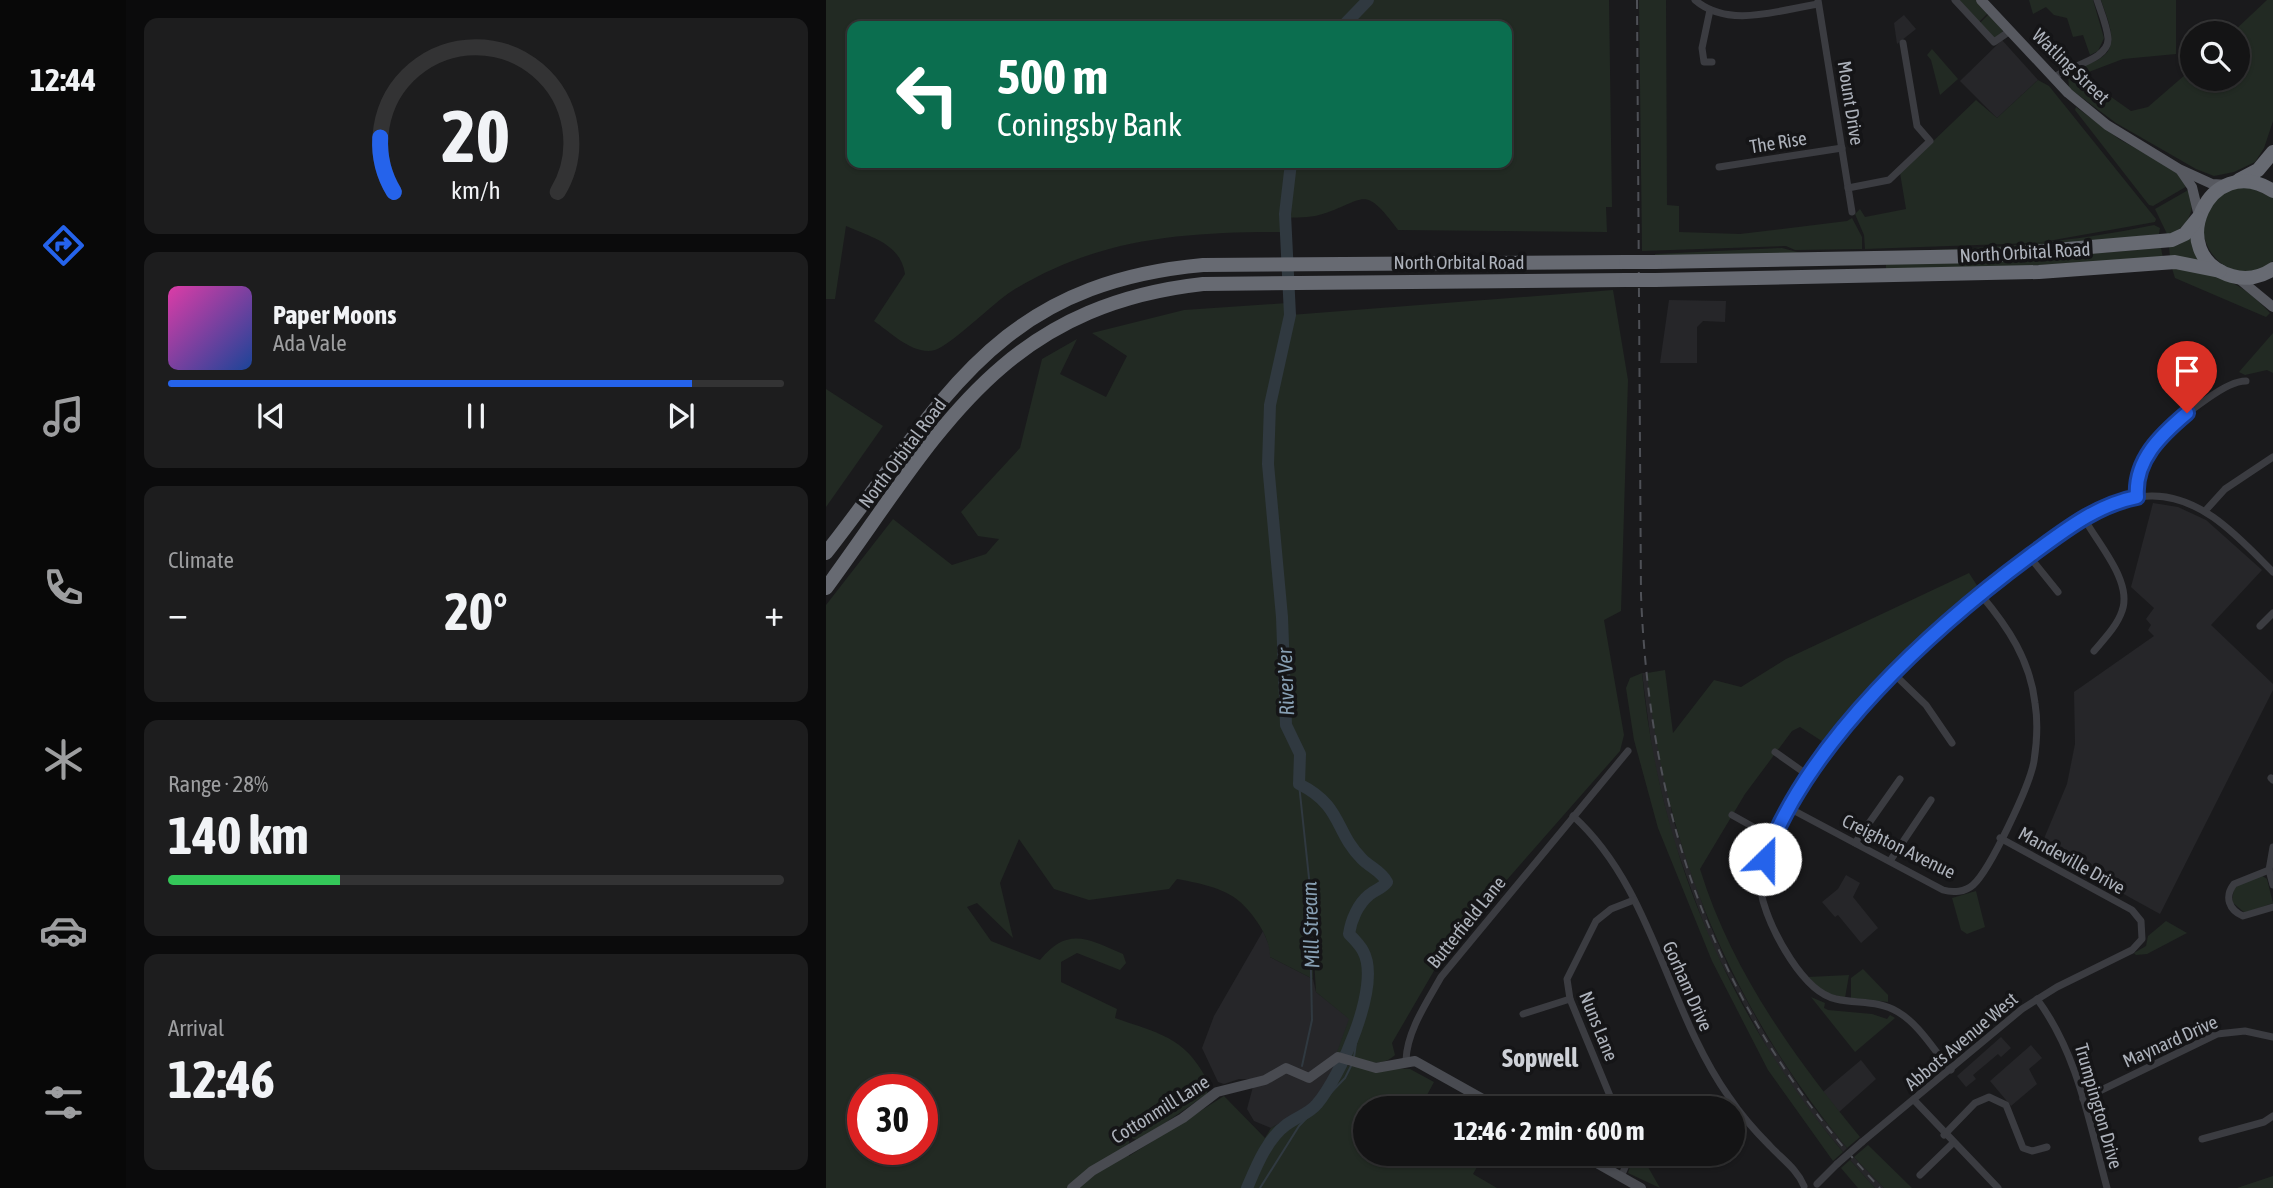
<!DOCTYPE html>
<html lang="en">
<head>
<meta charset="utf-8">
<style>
	body { margin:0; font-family:"Asap Condensed",sans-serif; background:#1d1d1e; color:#f1f3f6; height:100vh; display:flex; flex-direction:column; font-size:26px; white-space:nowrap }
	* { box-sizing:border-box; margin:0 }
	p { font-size:23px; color:#9d9ea0 }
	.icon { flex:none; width:38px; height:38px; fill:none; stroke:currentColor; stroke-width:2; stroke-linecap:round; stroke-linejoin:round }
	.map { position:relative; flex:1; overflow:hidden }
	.details { display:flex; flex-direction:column; gap:18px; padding:18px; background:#0b0b0c; width:700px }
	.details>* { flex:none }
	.guide { position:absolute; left:21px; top:21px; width:665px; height:147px; border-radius:14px; box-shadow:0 2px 5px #0004,0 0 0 2px #333334; background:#0b6e4f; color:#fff; overflow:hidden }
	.tools { position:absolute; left:1354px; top:21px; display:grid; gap:14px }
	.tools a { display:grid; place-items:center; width:70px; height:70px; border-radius:50%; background:#141415; box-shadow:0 2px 5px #0004,0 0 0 2px #333334; font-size:35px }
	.speed { position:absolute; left:21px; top:1074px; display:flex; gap:14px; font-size:35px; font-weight:700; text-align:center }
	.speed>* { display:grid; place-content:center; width:91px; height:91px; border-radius:50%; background:#141415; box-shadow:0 2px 5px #0004,0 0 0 2px #333334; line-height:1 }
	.speed .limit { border:10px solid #d22; background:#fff; color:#111 }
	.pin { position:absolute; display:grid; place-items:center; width:60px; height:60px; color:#fff; margin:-72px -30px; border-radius:50% 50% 50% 0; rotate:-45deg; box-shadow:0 0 7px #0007 }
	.pin .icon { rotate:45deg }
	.me { position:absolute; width:77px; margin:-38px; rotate:23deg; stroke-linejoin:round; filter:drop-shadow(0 0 5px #0008) }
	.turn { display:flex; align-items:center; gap:24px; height:147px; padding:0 35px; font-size:32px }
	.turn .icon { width:91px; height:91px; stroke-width:2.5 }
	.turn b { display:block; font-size:49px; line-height:60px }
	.big { font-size:52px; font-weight:700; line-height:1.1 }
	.details .tile { flex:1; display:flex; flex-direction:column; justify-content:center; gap:10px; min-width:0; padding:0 24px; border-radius:14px; background:#1d1d1e }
	.details .dial { align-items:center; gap:0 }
	.dial svg { height:182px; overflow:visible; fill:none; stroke:#333334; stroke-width:7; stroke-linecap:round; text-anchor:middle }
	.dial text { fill:#f1f3f6; stroke:none }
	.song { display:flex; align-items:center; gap:21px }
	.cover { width:84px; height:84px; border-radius:10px; background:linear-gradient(135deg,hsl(320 70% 55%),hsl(220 70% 35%)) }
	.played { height:7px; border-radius:4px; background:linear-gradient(90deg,#2563eb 85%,#333334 85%) }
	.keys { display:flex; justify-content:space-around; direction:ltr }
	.heat { display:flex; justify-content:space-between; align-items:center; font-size:38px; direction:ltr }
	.charge { height:10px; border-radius:5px; background:linear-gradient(90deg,#34c759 28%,#333334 0) }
	.trip { position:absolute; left:527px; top:1096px; width:392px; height:70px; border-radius:35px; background:#141415; box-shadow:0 2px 5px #0004,0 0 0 2px #333334; font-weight:700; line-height:70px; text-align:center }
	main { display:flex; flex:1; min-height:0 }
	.dock { display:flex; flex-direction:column; width:126px; justify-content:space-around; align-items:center; background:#080808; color:#9d9ea0 }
	.dock .icon { width:49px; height:49px }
	.dock .active { color:#2563eb }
	.dock b { font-size:32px; color:#f1f3f6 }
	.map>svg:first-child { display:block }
</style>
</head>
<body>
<main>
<nav class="dock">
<b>12:44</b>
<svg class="icon active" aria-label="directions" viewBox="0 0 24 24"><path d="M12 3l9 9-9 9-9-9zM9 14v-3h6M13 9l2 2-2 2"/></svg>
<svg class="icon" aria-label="music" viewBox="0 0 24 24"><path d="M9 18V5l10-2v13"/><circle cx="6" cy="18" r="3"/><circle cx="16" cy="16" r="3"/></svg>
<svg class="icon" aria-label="phone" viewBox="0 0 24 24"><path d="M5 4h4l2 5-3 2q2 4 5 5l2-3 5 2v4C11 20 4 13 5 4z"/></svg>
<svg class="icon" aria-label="climate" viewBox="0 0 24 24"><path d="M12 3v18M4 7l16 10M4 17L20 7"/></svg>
<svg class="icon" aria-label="car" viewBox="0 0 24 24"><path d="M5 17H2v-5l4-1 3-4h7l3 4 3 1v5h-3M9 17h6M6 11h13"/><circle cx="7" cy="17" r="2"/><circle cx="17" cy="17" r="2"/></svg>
<svg class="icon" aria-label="filters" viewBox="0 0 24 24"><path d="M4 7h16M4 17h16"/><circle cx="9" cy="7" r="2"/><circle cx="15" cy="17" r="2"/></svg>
</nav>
<section class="details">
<div class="tile dial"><svg viewBox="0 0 100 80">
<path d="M14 69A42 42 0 1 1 86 69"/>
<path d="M14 69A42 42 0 0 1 8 45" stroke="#2563eb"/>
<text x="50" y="56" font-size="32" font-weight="700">20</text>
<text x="50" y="72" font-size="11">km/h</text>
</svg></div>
<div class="tile">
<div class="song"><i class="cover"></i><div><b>Paper Moons</b><p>Ada Vale</p></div></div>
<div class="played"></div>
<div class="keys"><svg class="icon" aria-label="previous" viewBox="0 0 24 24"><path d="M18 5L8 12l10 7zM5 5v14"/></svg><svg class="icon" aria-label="pause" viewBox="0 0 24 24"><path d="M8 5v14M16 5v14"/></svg><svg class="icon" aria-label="next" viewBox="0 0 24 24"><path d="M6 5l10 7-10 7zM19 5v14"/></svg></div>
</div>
<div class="tile"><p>Climate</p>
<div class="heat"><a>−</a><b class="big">20°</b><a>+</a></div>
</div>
<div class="tile"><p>Range · 28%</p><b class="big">140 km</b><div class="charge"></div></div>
<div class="tile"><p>Arrival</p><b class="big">12:46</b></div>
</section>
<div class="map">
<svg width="1447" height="1188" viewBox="0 0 1447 1188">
	<rect width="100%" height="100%" fill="#1a1a1c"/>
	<g fill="#262629">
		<path d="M1078 15 1090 29 1071 44 1068 23Z"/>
		<path d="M1176 40 1212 80 1171 118 1134 81Z"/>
		<path d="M843 300 900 301 899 322 877 321 871 327V363H834Z"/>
		<path d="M1327 503 1352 507 1380 520 1436 570 1385 625 1447 684V690L1334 914 1214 848 1241 784 1249 744 1248 692 1328 636 1322 630 1325 625 1320 619 1328 608 1305 587Z"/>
		<path d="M816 673H821L847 819 882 920 904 970 938 1032 982 1100 1021 1148 1017 1152 979 1106 946 1057 885 944 846 836 827 758Z"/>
		<path d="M1020 875 1034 883 1027 897 1052 928 1035 943 1012 915 1009 917 996 902 1012 889Z"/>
		<path d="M437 931 444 947V957L487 979 490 992 524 1019 512 1052V1065L501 1088 487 1105 445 1128 428 1121 421 1109 429 1079H413L398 1084 392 1082 376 1048 388 1016Z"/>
		<path d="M1175 1037 1185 1048 1175 1057 1172 1054 1147 1075 1150 1079 1140 1087 1131 1076Z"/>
		<path d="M1205 1045 1216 1058 1203 1069 1211 1084 1185 1106 1164 1081Z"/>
		<path d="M1035 1060 1050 1079 1013 1112 997 1092Z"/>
		<path d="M1028 1157 1058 1188H1049L1024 1160Z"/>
	</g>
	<g fill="#222a23" fill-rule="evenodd">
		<path d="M0 0H783L786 207H780L781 232 572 230C536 181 539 202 493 215 483 218 470 217 459 218V232C360 232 273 237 186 291 167 303 124 346 109 350 88 356 64 332 48 321L79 274C75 244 45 237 20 226L9 299H0ZM681 26V163H26V26Z"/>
		<path d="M813 0H840L841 205 853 206V232L914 234 1021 221 1026 218 1036 237V249L969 250 960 246 816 251Z"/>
		<path d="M1132 0H1150L1162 13 1153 22Z"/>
		<path d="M1203 0H1267L1278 38 1272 51 1264 55 1257 35 1247 37 1241 18 1228 15 1220 7 1207 14Z"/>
		<path d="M1275 0H1350V54L1297 59 1260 73 1261 80 1305 111 1322 107 1367 68V79H1412V33H1406L1441 0H1447V121L1438 148 1429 162 1408 172 1388 176 1370 169 1290 123 1243 88 1242 75C1252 66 1265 65 1276 57 1295 45 1280 16 1275 0Z"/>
		<path d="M1163 14 1177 31 1173 37 1168 38 1154 23Z"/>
		<path d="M1106 49 1132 79 1114 95 1105 60 1101 55Z"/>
		<path d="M1212 80 1223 86 1330 219 1329 222 1211 243 1039 249 1038 235 1029 214 1034 209 1039 217 1080 209 1074 173 1150 100 1171 118Z"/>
		<path d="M1250 107 1293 139 1345 168 1363 185 1327 206 1323 205 1249 110Z"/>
		<path d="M1421 187 1447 197V261C1396 302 1347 217 1399 192 1405 189 1414 188 1421 187Z"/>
		<path d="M1364 189C1370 210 1363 226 1342 236L1329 209Z"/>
		<path d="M1328 225 1334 228 1333 234 1171 252 829 257V254L956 248 975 253C1094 251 1211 250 1328 225Z"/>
		<path d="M1365 235 1375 261 1344 257 1343 247 1354 244Z"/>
		<path d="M1335 248 1337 258 1060 274V263L1225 257Z"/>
		<path d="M1345 265C1392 277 1410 276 1444 313L1440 317 1349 278Z"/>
		<path d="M787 290 802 380 795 611 778 620 798 735 794 751 679 882 609 969 566 1043 569 1055C552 1071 530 1058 511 1052L523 1019 490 992 486 925 487 979 444 957C445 938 427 913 413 901 399 888 368 882 351 879L343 889 263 900 228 889 193 839 174 883 187 938 151 903 141 907 165 941 214 960C242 926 262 939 297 954L300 963 294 970 251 953 235 962V982L291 1009 289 1018C337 1035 359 1037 383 1083L381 1094 313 1141 303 1137V1156L398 1096 439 1138 445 1128 488 1105 512 1065 584 1069 608 1082 594 1108H539V1153H659L647 1174 671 1188H0V605L67 519 126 565 160 554 173 539 152 536 135 512 194 448 216 359 251 339 234 374 280 397 301 356 266 333 358 310 461 303 464 315ZM37 1090H96V1150H37Z"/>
		<path d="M1447 333V373L1441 370 1419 375 1413 372Z"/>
		<path d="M0 389 57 426 0 507Z"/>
		<path d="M1143 573 1154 590 1067 668 1002 745 974 727 966 731 919 794 874 869C905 970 968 1057 1034 1137L1021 1148C909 1013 838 849 821 673L839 670 847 733 888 680 915 687 960 659Z"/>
		<path d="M816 673C833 851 902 1015 1017 1152L1007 1161 942 1070 886 961 832 828 808 740 800 688 804 678Z"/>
		<path d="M1435 875 1441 879 1447 903 1419 913 1406 902 1408 887Z"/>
		<path d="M1150 891 1159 927 1141 934 1135 930 1126 898Z"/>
		<path d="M1340 921 1361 933 1321 954 1310 955 1308 953 1320 946 1322 936Z"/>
		<path d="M1037 969 1062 995V1002L1025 998V978Z"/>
		<path d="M1023 975 1019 998 998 992 982 977Z"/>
		<path d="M985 997 999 1003 998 1008 1002 1010 1046 1014 1061 1019 1064 1015 1069 1018 1029 1052Z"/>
		<path d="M1042 1145 1043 1146 1086 1188H1058L1028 1157Z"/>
		<path d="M784 1153H799L793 1167 777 1159Z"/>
		<path d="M808 1153H814L834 1188 802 1173Z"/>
		<path d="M1024 1160 1049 1188H1032L1015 1168Z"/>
		<path d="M1447 1176V1188H1411Z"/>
	</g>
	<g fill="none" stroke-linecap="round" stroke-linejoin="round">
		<g stroke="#303940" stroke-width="2">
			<path d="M473 784 483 878 486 1020 476 1066"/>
			<path d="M528 1057 534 1016"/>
			<path d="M434 1188 473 1126 519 1078 525 1066"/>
		</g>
		<g stroke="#303940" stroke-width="12">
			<path d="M517 26 542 0"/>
			<path d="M421 1188C430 1167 441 1139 460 1125 470 1117 483 1114 491 1104 514 1077 556 985 537 951 534 945 528 939 523 934 525 920 532 904 543 895 550 889 556 889 561 882 555 871 545 868 536 859 508 831 517 806 473 784L474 754 460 725 456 617 442 464 444 405 464 315 459 214 465 163"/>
		</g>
		<g stroke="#3b3c41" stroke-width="7">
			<path d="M869 0C903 29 953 10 992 4"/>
			<path d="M992 0 1026 212"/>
			<path d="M1129 0 1168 42 1184 31"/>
			<path d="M884 10 876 48 878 62H886"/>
			<path d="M1227 78C1241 66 1284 60 1282 38 1281 26 1275 12 1271 0"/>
			<path d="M893 167 1016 148"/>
			<path d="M1022 188 1063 180 1104 141 1091 126 1077 43"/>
			<path d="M1311 497C1307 452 1348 422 1381 399 1392 391 1407 381 1420 381"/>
			<path d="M1379 511 1399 489 1447 457"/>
			<path d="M1258 518C1271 543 1307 581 1296 611 1291 626 1278 639 1268 651"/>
			<path d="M1203 556 1232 592"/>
			<path d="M1434 626 1447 613"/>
			<path d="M1069 675 1100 705 1126 743"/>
			<path d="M949 752 983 776"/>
			<path d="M1445 778 1447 780"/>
			<path d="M963 808 1117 890C1127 893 1139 892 1147 885 1164 870 1204 785 1208 761 1211 742 1212 722 1209 703 1204 660 1182 627 1155 595"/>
			<path d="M906 815 947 838"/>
			<path d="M747 816C827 888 841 1010 903 1097 915 1115 929 1131 944 1146 956 1159 971 1169 978 1186"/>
			<path d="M1029 843 1074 779"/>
			<path d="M1447 847 1443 870 1447 885"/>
			<path d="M1064 861 1105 800"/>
			<path d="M1443 870 1408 884C1398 897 1403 910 1417 916L1447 907"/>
			<path d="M1211 999C1252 1054 1263 1122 1281 1188"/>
			<path d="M697 1014 744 999"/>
			<path d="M580 1060C581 1031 601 1002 615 977L802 751"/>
			<path d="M1125 1070C1109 1052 1093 1024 1072 1012 1052 1000 1032 1004 1010 999 977 992 946 932 937 901 906 798 1192 546 1279 506 1293 500 1309 496 1325 496 1376 495 1414 539 1447 572"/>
			<path d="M1257 1099 1391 1034 1419 1031 1447 1037"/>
			<path d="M1089 1101 1172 1188"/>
			<path d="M789 1108 744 999 741 979 770 921 785 909 808 900"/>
			<path d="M1118 1135 1149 1103 1163 1097 1180 1105 1197 1148 1206 1151 1221 1147"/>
			<path d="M1376 1139 1438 1122 1447 1116"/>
			<path d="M1036 1142 1196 1009 1231 987 1306 950 1316 939 1315 921 1306 910 1174 838"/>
			<path d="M1094 1175 1127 1143"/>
			<path d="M795 1177 805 1153"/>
			<path d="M991 1184 1011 1164"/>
		</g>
		<g stroke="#494b51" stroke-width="10">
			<path d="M753 1153 815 1188"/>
			<path d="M246 1188 266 1171 357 1118 391 1092 439 1080 460 1068 483 1078 512 1057 550 1068 589 1061 673 1108"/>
		</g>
		<g stroke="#575960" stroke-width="10">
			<path d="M1155 0 1242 93 1281 125 1353 169 1386 184 1402 185"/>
			<path d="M1355 171 1366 187 1373 216"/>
			<path d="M1412 278 1447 307"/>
		</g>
		<g stroke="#676a72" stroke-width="14">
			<path d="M1413 180 1432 170 1447 152"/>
			<path d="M1447 191C1383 149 1336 256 1406 276 1420 280 1435 277 1447 269"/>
			<path d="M829 262 1159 256 1346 240 1359 234 1372 218"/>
			<path d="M829 280 1213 272 1349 262 1394 271"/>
			<path d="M0 553C117 404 167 284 377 265L800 262"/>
			<path d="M0 588C111 437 171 307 377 284L800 280"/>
		</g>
		<path stroke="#4e5056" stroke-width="2" stroke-dasharray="9 7" stroke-linecap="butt" d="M811 0 815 595C824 825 894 1019 1054 1188"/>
		<path stroke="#3b3c41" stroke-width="7" d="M1011 1164 1036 1142"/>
		<g stroke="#676a72" stroke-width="14">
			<path d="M800 262H829"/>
			<path d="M800 280H829"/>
		</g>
	</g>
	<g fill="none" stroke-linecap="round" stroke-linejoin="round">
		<defs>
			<path id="route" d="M939 859C982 741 1105 629 1205 555 1238 531 1270 505 1311 497 1308 460 1335 435 1361 413"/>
		</defs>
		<use href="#route" stroke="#184099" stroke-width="18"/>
		<use href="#route" stroke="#2563eb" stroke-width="12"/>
	</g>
	<g text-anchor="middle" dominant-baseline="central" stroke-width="7" stroke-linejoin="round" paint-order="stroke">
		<g font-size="19" fill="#adb2bb" stroke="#151517">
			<text transform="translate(1245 66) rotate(44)">Watling Street</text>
			<text transform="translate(1025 103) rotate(81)">Mount Drive</text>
			<text transform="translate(952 142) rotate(-9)">The Rise</text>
			<text transform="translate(1199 252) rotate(-3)">North Orbital Road</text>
			<text x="633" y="262">North Orbital Road</text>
			<text transform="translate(76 453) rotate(-53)">North Orbital Road</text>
			<text transform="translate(1073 846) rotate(26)">Creighton Avenue</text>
			<text transform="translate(1246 860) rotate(29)">Mandeville Drive</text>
			<text transform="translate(640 922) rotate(-51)">Butterfield Lane</text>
			<text transform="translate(862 986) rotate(66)">Gorham Drive</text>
			<text transform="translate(773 1026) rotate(68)">Nuns Lane</text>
			<text transform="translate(1135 1041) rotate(-40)">Abbots Avenue West</text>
			<text transform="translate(1344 1041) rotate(-24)">Maynard Drive</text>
			<text transform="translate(1273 1106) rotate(74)">Trumpington Drive</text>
			<text transform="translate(334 1109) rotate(-32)">Cottonmill Lane</text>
		</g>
		<g font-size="21" font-style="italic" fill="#879fb3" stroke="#151517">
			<text transform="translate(459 682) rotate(-92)">River Ver</text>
			<text transform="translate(484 925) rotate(-92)">Mill Stream</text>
		</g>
		<g font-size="26" font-weight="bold" fill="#ced1d7" stroke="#151517">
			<text x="714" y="1058">Sopwell</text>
		</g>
	</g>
</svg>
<div class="tools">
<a><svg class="icon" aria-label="search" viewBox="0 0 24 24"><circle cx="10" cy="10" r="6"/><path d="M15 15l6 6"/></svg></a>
</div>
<div class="speed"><div class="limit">30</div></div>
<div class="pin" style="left:1361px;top:413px;background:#d93025"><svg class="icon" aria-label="arrive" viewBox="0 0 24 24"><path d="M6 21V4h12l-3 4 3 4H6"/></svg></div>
<svg class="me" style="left:939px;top:859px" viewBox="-20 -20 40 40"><circle r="19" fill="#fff"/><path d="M0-13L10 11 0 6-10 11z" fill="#2563eb"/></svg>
<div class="trip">12:46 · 2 min · 600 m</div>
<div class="guide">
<div class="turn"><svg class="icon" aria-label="left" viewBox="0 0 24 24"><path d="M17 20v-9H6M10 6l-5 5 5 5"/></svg><div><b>500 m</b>Coningsby Bank</div></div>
</div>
</div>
</main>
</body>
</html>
